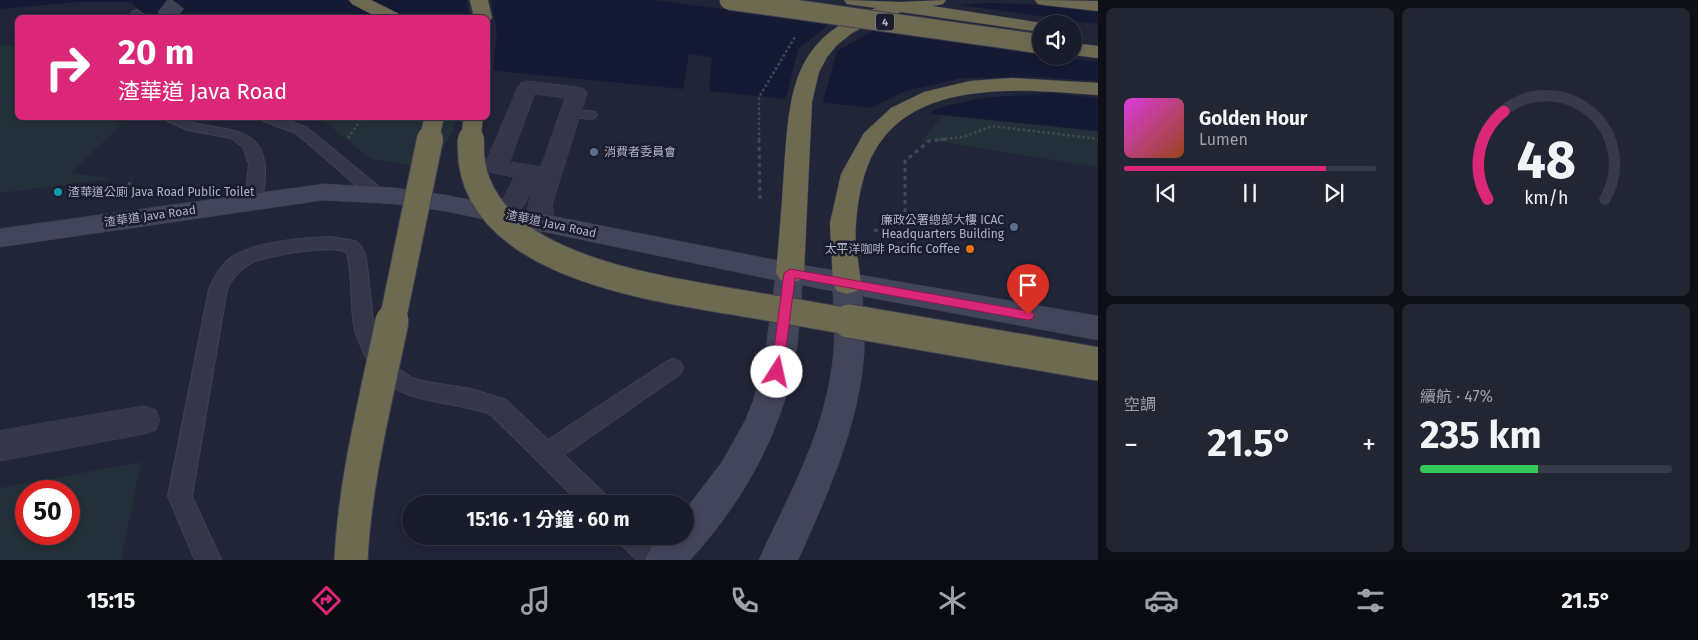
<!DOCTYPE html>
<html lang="zh-TW">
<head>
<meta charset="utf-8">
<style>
	body { margin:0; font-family:"Fira Sans","Noto Sans TC",sans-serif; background:#222532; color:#f1f3f6; height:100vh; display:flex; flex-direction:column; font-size:19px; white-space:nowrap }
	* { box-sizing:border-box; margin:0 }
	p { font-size:16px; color:#9fa1a8 }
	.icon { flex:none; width:28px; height:28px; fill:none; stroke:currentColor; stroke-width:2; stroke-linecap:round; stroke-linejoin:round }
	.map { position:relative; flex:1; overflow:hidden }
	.side { display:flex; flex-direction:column; gap:8px; padding:8px; background:#0e0f17; width:600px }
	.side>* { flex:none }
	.guide { position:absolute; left:15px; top:15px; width:475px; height:105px; border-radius:8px; box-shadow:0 2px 8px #0003,0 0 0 1px #373a47; background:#db2777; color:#fff; overflow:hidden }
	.controls { position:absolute; left:1032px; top:15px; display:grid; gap:10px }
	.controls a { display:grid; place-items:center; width:50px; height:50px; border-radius:50%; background:#191c2a; box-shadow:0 2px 8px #0003,0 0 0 1px #373a47; font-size:25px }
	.speed { position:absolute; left:15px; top:480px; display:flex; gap:10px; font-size:25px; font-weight:700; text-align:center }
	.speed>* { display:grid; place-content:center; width:65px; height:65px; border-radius:50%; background:#191c2a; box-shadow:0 2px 8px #0003,0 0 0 1px #373a47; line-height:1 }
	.speed .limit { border:8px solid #d22; background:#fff; color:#111 }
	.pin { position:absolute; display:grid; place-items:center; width:42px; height:42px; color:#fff; margin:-51px -21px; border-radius:50% 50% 50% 0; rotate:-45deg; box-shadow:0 0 5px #0007 }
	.pin .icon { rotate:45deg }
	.me { position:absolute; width:55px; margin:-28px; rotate:10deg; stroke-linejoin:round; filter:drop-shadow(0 0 4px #0008) }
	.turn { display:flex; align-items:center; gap:18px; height:105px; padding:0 20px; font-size:22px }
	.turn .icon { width:65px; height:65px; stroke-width:2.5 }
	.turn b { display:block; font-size:35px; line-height:42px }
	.big { font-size:38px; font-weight:700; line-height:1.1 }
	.side .tile { flex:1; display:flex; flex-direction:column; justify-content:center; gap:8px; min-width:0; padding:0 18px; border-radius:8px; background:#222532 }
	.side .dial { align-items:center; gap:0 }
	.dial svg { height:130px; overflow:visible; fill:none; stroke:#373a47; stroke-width:7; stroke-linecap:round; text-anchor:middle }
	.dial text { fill:#f1f3f6; stroke:none }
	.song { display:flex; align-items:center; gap:15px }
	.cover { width:60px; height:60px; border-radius:8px; background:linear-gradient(135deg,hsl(300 70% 55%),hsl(20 70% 35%)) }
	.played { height:5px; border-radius:2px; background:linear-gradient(90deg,#db2777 80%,#373a47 80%) }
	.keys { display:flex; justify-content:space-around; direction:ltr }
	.heat { display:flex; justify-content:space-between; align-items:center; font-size:28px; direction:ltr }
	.charge { height:8px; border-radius:4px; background:linear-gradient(90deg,#34c759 47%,#373a47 0) }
	.side .tiles { flex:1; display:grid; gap:8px; grid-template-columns:repeat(2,1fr) }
	.trip { position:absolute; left:402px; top:495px; width:292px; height:50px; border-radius:25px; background:#191c2a; box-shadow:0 2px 8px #0003,0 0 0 1px #373a47; font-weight:700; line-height:50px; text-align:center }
	.menu { display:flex; height:80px; justify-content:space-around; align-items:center; background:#0a0b11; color:#9fa1a8 }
	.menu .icon { width:35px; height:35px }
	.menu .active { color:#db2777 }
	.menu b { font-size:22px; color:#f1f3f6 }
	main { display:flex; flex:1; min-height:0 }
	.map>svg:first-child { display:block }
</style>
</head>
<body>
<main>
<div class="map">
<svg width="1098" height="560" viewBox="0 0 1098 560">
	<rect width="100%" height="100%" fill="#212538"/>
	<g fill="#233039" fill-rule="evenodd">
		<path d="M0 45 17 46V95L12 103 17 104 18 118H90L123 123 71 173 113 179 0 193Z"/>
		<path d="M943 115 1098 131V167L936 141H922Z"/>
		<path d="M320 118H459L433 168 371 159Z"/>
		<path d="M141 462 121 560H0V488ZM26 491H69V534H26Z"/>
	</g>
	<path fill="#151a34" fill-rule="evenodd" d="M0 0H1098V131L709 91 712 57 689 54 683 89 488 70V18H149L131 2H77L0 9ZM1041 24H1074V56H1041Z"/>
	<g fill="#212538">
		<path d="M467 0H491L497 32 493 72H488V18L469 17Z"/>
		<path d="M654 0H1098V12L1028 4 987 3 959 5 1098 24V62L1056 56H1074V24H1041V54L876 29 837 51 822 105 785 102 798 49 831 23Z"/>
		<path d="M1035 77 1098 81V98L1050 93 981 98 935 109 927 116 869 109 903 92 962 78Z"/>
	</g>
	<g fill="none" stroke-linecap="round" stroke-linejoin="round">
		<path stroke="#3d4154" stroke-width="19" stroke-dasharray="19 10" stroke-linecap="butt" d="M165 18 179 0"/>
		<defs>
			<g id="service">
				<path d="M137 10 143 14 141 18H129L133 11Z"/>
				<path d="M571 109 595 112 597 115 595 118 590 119 566 116 564 113 566 110Z"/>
				<path d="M165 118C180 116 184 121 198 124 232 131 267 129 265 176 264 185 264 198 259 206L253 208 247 206 245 202 249 164 243 147 231 138 188 130 167 121Z"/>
				<path d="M261 118H280L306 127 384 191 386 195 384 199 378 200 372 199 296 133 263 121Z"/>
				<path d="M331 237 355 241 361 246 366 257 374 328 384 351 396 367 412 378 421 381 471 389 506 400 548 440 666 362 673 359 680 362 683 368 680 374 564 455 607 496 610 504H581L490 414C442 397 387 408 363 351 360 343 355 334 354 326 350 302 353 276 347 253 336 243 264 256 251 263 240 269 232 278 227 289L192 496 221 560H195L168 496 209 289C214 278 219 268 228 260 251 241 302 238 331 237Z"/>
				<path d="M618 536H649L664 551 668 560H637L622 545Z"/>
			</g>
			<g id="minor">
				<path d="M528 81 577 87 584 89 587 93 552 205 554 223 550 229 541 232 532 229C523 214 530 197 535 182 527 200 518 227 494 220L490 214 503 199 514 177 488 172 484 167 518 87 521 83ZM535 94 565 98 541 167 510 162Z"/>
				<path d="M144 406 156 410 160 420 156 430 144 434 0 461V431Z"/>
			</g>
			<path id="secondary" d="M324 184 396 188 445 195 790 263 1098 316V340L862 296C863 315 865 334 864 353 859 426 827 495 798 560H759C771 532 786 505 798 477 816 437 831 393 834 348 835 329 834 310 833 291L802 285C800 314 799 344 792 372 777 442 738 508 690 560H645L651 547 661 536H686V509L722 462 745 421 754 399 766 348 775 280 445 211 396 204 324 200 0 247V229Z"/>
			<g id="motorway">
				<path d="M349 0H371L399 14 402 18H379L352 4Z"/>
				<path d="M470 0H488L492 18 489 22H488V18H474Z"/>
				<path d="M844 0 901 2 946 0 943 4 932 6 1048 24H1041V32L901 12 869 24 852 33 837 45 827 57 819 72 812 102 804 273 800 280 790 283 780 280 776 273C779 239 782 204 784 170 790 92 791 38 876 8L847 4Z"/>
				<path d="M1035 0 1098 1V11L1044 5 1038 4Z"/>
				<path d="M1074 43 1098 46V58L1074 55Z"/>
				<path d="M1011 78 1098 83V95C1031 90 926 78 881 141 864 164 858 196 856 224 854 244 859 264 861 284L857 291 847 294 837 291 833 284 830 223 841 174 864 133 891 108 924 92 970 81Z"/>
			</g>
		</defs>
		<use href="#service" stroke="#3e4152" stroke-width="2"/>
		<use href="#minor" stroke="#3e4152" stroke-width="1"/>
		<use href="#secondary" stroke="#3e4152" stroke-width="1"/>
		<use href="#motorway" stroke="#3c3f50" stroke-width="1"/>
		<g stroke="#3c4a51" stroke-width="2.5" stroke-dasharray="2.5 2.5" stroke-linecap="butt">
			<path d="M348 138 362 118"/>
			<path d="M759 140V97L795 37"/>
			<path d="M935 140 963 137 992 126 1098 139"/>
		</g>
		<g stroke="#3c4a51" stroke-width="3" stroke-dasharray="4 4" stroke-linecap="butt">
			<path d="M759 139 760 202"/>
			<path d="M125 193 132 178"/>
			<path d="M905 220V161L929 141 946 139"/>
			<path d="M874 230 908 236"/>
		</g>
		<use href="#service" fill="#353748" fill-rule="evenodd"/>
		<use href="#minor" fill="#353748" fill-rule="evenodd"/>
		<use href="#secondary" fill="#43455b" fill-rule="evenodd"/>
		<use href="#motorway" fill="#6e6a52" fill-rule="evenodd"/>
		<defs>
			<g id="motorway-bridge-far2">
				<path d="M729 0 1041 44"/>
				<path d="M429 140 434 118"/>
				<path d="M471 140 473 118"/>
			</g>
			<g id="motorway-bridge-far1">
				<path d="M471 139C463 261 642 286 729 301 771 308 814 315 856 323"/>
				<path d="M392 323 430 139"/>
			</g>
			<g id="motorway-bridge">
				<path d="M849 321 1098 364"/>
				<path d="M351 560C355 479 376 400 392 321"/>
			</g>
		</defs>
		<use href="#motorway-bridge-far2" stroke="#3c3f50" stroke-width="21" stroke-linecap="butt"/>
		<use href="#motorway-bridge-far1" stroke="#3c3f50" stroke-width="28" stroke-linecap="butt"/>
		<use href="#motorway-bridge" stroke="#3c3f50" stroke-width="35" stroke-linecap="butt"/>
		<use href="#motorway-bridge-far2" stroke="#6e6a52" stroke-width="19"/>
		<use href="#motorway-bridge-far1" stroke="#6e6a52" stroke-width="26"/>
		<use href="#motorway-bridge" stroke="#6e6a52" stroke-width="33"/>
	</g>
	<path fill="#db2777" stroke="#8e194d" d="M790 269 1028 311 1032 312 1034 315 1032 319 1028 320 795 278 783 372 782 376 777 377 772 376 771 372 784 273Z"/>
	<g fill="#5c6f8a" stroke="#1a1d2d" stroke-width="2">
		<circle cx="594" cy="152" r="5"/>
		<circle cx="1014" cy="227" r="5"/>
	</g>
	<circle fill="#0f9aa8" stroke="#1a1d2d" stroke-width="2" cx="58" cy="192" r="5"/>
	<circle fill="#e8710a" stroke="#1a1d2d" stroke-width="2" cx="970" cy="249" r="5"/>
	<g text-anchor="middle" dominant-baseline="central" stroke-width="5" stroke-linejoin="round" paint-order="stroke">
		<rect fill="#1a1d2d" stroke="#828597" stroke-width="1" x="876" y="13.5" width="18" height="17" rx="4"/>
		<g font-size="11" font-weight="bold" fill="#afb2c5">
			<text x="885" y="22">4</text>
		</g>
		<g font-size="12" fill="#afb2c5" stroke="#1a1d2d" text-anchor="start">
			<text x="604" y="152">消費者委員會</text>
			<text x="68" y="192">渣華道公廁 Java Road Public Toilet</text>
			<text x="1004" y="220" text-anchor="end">廉政公署總部大樓 ICAC<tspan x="1004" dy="14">Headquarters Building</tspan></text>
			<text x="960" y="249" text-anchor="end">太平洋咖啡 Pacific Coffee</text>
		</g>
		<g font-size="12" fill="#afb2c5" stroke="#1a1d2d">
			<text transform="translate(150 216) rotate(-8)">渣華道 Java Road</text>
			<text transform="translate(551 224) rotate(12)">渣華道 Java Road</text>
		</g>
	</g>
</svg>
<div class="controls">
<a><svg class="icon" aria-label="sound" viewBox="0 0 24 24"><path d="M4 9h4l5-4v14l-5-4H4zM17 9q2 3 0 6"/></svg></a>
</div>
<div class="speed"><div class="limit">50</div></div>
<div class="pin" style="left:1028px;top:315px;background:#d93025"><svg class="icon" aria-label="arrive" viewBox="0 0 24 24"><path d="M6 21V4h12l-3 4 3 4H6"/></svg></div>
<svg class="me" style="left:777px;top:372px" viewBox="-20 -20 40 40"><circle r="19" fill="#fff"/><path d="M0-13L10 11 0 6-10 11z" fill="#db2777"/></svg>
<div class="trip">15:16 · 1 分鐘 · 60 m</div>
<div class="guide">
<div class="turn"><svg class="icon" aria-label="right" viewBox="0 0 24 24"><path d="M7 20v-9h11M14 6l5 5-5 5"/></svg><div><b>20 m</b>渣華道 Java Road</div></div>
</div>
</div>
<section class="side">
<div class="tiles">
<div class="tile">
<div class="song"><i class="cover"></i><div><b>Golden Hour</b><p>Lumen</p></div></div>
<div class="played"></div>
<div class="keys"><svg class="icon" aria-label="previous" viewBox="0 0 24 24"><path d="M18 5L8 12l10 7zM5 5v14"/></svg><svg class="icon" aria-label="pause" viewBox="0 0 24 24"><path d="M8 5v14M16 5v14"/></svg><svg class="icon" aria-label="next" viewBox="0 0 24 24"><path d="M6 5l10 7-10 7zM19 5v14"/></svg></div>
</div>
<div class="tile dial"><svg viewBox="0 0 100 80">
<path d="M14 69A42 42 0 1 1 86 69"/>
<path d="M14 69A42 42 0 0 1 24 15" stroke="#db2777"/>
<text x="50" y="56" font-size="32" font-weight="700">48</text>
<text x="50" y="72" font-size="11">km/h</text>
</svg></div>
<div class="tile"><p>空調</p>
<div class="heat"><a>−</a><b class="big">21.5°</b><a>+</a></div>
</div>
<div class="tile"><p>續航 · 47%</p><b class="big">235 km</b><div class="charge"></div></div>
</div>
</section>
</main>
<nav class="menu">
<b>15:15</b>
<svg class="icon active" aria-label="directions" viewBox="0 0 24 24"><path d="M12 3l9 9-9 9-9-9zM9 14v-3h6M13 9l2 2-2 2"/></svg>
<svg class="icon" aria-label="music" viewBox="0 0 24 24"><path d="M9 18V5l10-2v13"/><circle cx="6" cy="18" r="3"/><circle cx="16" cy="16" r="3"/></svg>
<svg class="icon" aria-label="phone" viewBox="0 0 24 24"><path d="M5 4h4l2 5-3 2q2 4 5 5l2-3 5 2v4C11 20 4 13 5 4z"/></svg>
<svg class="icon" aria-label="climate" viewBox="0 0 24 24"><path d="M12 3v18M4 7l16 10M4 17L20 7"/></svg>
<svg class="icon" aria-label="car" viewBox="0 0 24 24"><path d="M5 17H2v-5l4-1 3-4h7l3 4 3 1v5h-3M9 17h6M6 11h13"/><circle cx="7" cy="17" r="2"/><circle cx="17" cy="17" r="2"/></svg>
<svg class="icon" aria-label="filters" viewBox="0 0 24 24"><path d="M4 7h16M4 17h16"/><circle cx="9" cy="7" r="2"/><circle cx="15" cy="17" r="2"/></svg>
<b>21.5°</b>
</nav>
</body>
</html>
